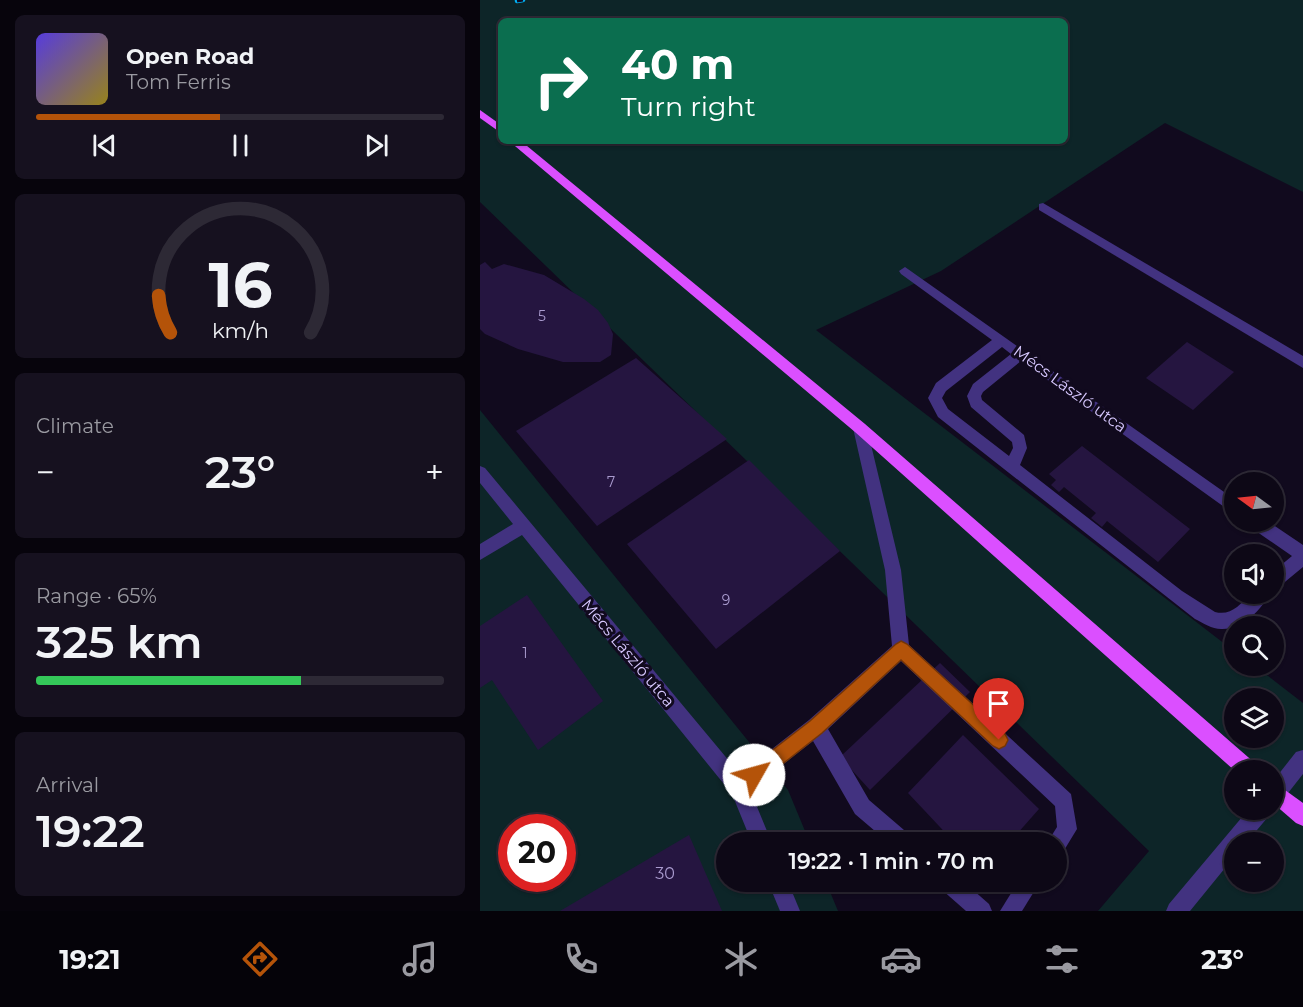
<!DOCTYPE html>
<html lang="en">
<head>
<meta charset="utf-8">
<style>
	body { margin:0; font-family:Montserrat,sans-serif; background:#16111f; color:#f1f3f6; height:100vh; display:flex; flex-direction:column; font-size:22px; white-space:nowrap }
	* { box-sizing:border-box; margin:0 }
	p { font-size:20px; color:#9a9aa1 }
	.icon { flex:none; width:33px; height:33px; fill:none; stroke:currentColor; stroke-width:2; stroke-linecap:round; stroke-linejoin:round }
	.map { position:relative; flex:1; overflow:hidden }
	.panel { display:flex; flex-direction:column; gap:15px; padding:15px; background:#07040c; width:480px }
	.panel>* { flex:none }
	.top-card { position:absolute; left:18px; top:18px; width:570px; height:126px; border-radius:9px; box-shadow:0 2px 4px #0004,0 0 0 2px #2d2935; background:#0b6e4f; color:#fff; overflow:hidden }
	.needle { width:39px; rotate:285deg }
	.fabs { position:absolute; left:744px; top:472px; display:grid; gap:12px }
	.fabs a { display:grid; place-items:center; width:60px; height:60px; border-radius:50%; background:#0d0816; box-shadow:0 2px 4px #0004,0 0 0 2px #2d2935; font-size:30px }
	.speed { position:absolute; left:18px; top:814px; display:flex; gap:12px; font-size:30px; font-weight:700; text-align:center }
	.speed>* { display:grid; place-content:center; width:78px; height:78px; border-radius:50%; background:#0d0816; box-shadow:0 2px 4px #0004,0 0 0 2px #2d2935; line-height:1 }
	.speed .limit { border:9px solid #d22; background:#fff; color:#111 }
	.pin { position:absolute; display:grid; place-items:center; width:51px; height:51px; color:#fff; margin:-62px -26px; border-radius:50% 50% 50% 0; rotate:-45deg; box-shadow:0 0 6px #0007 }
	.pin .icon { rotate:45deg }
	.me { position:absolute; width:66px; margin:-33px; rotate:52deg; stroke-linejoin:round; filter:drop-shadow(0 0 4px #0008) }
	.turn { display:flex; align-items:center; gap:21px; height:126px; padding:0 24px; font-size:27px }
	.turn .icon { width:78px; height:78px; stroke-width:2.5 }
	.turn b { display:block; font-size:42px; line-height:51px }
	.big { font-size:45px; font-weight:600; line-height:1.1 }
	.panel .card { flex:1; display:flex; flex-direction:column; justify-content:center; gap:9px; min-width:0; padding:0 21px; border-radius:9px; background:#16111f }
	.panel .dial { align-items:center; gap:0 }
	.dial svg { height:156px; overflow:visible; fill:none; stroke:#2d2935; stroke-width:7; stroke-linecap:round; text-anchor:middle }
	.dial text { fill:#f1f3f6; stroke:none }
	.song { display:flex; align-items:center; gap:18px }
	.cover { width:72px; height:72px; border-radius:9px; background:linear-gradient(135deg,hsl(250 70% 55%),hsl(50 70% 35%)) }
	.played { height:6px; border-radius:3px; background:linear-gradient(90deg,#b45309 45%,#2d2935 45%) }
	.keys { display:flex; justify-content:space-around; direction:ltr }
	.heat { display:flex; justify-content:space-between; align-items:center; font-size:33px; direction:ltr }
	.charge { height:9px; border-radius:4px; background:linear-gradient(90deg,#34c759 65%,#2d2935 0) }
	.trip { position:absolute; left:236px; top:832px; width:351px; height:60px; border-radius:30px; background:#0d0816; box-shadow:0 2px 4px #0004,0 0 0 2px #2d2935; font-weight:600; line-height:60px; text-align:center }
	.menu { display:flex; height:96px; justify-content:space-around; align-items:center; background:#050309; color:#9a9aa1 }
	.menu .icon { width:42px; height:42px }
	.menu .selected { color:#b45309 }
	.menu b { font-size:27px; color:#f1f3f6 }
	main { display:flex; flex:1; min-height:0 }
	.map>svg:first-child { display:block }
</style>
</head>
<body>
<main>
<section class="panel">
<div class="card">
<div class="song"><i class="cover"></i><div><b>Open Road</b><p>Tom Ferris</p></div></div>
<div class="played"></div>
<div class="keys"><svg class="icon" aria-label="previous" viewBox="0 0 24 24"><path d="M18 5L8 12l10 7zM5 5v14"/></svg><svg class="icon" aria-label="pause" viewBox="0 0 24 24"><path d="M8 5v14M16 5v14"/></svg><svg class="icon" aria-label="next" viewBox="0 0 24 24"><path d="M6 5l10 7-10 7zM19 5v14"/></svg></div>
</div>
<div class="card dial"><svg viewBox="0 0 100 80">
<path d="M14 69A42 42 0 1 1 86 69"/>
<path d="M14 69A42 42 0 0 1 8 50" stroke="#b45309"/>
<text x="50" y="56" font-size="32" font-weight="700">16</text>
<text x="50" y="72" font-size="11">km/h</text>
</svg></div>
<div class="card"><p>Climate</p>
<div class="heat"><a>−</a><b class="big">23°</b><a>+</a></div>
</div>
<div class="card"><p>Range · 65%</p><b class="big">325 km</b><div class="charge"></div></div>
<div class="card"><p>Arrival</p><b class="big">19:22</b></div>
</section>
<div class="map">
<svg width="823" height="911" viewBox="0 0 823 911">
	<rect width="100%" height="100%" fill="#110a1e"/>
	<g fill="#0d2528" fill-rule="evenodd">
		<path d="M0 0H823V192L685 123 461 271 336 330 754 651V666H775L823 703V911H618L669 851 0 202ZM21 21H585V141H21ZM754 699H794V738H754ZM754 771H794V810H754ZM754 843H794V882H754Z"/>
		<path d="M0 410 308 790 330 843H246V882H346L358 911H0ZM32 828H82V879H32Z"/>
	</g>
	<g fill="#251540">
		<path d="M5 262 12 269 24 264 64 275 104 299 118 310 128 323 133 334 131 355 120 362H83L38 349 5 334 0 329V265Z"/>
		<path d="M707 342 754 372 713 410 666 378Z"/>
		<path d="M156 358 247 439 117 526 36 431Z"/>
		<path d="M602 446 710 529 678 562 627 521 622 527 611 518 616 513 584 487 579 492 571 485 576 480 569 474Z"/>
		<path d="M269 460 360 551 236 649 147 544Z"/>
		<path d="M47 595 123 701 58 750 12 680 0 688V626Z"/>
		<path d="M460 663 490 692 390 790 360 757Z"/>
		<path d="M483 735 559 809 529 843H475L428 793Z"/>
		<path d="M209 835 242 911H80Z"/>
	</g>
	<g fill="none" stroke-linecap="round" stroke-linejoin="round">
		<g fill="#423280" fill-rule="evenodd">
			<path d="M563 203 823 356V368L559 210V204Z"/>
			<path d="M425 267 754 499V514L541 361 503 392 501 396 502 400 544 435 547 448 540 465 702 591 735 612C751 616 760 605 770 594H789C782 610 761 630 741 629 732 629 723 623 715 619L458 417 448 398 456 383 512 340 421 274 419 271ZM522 347 531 354 493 384 487 396 491 407 532 442 533 448 529 456 468 409 462 398 466 391Z"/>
			<path d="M380 422 385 424 387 428 421 570 429 645 591 794 597 829 583 852 576 855V843H567L577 827 575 806 421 661 348 729 389 800 431 836 434 843H409L375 814 333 741 270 790 292 843H272L252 794 42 535 0 560V544L33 524 0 483V466L5 468 260 774 329 720 412 646 405 570 373 428 375 424Z"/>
			<path d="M768 522H789L823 545V567L800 586 794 588V571L812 556 770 527Z"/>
			<path d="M823 750V774L801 802 794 805V780L816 752Z"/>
			<path d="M768 810H791L788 817 766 843H754V857L710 911H686L689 904Z"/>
			<path d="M288 882H308L320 911H300Z"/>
			<path d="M458 882H484L509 904 512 911H486L461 889Z"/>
			<path d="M538 882H560L542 911H520Z"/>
		</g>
		<g fill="#db4fff" fill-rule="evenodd">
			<path d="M0 110 21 125V133L0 118Z"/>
			<path d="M29 141H41L385 424 776 764 779 771H755L375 432Z"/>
			<path d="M794 782 823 803V826L816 823 794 804Z"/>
		</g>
		<defs>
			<path id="rail" d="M37 1 43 0"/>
		</defs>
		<use href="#rail" stroke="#00b1f3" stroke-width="4.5"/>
		<use href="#rail" stroke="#110a1e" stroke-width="3" stroke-dasharray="9" stroke-linecap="butt"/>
	</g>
	<path fill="#b45309" stroke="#753606" stroke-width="1.5" d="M421 641 427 644 525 734 528 740 525 746 519 749 513 746 421 660 342 733 281 781 274 783 268 781 266 775 268 769 330 721 416 644Z"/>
	<g text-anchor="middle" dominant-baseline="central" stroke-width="6" stroke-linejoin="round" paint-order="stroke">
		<g font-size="14" fill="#aa9bcf">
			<text x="62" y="316">5</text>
			<text x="131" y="482">7</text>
			<text x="246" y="600">9</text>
			<text x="45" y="653">1</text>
		</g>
		<g font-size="16" fill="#d7c8ff" stroke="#110a1e">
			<text transform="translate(590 389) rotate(36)">Mécs László utca</text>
			<text transform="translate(148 653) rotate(50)">Mécs László utca</text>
		</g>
		<g font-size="16" fill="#aa9bcf">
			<text x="185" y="873">30</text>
		</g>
	</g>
</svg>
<div class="fabs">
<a><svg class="needle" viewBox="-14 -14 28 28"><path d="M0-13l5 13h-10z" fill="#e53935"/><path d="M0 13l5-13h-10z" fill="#9a9aa1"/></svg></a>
<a><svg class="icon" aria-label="sound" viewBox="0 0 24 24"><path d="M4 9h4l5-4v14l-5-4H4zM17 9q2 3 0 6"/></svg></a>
<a><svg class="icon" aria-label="search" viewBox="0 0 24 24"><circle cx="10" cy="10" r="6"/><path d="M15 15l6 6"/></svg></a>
<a><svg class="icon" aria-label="layers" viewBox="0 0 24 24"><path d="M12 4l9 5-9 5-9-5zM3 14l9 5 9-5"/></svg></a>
<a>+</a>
<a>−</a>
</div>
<div class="speed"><div class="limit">20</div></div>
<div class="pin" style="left:519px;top:740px;background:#d93025"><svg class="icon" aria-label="arrive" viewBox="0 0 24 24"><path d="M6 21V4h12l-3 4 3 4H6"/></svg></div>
<svg class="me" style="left:274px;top:775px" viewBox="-20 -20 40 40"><circle r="19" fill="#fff"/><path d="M0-13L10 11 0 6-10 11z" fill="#b45309"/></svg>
<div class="trip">19:22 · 1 min · 70 m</div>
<div class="top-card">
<div class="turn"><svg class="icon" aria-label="right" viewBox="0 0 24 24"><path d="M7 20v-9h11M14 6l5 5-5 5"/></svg><div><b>40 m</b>Turn right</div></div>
</div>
</div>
</main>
<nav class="menu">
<b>19:21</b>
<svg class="icon selected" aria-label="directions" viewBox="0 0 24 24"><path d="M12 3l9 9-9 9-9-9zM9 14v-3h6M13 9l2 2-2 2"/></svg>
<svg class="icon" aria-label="music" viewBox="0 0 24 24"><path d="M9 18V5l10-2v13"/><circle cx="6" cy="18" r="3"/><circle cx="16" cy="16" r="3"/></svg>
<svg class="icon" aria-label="phone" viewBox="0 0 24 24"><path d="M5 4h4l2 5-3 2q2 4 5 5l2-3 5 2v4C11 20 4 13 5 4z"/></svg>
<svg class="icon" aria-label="climate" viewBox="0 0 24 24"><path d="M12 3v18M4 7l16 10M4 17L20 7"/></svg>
<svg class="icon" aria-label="car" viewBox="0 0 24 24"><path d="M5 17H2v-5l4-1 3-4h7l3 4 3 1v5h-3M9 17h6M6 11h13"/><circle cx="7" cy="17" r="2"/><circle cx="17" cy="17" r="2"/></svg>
<svg class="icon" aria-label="filters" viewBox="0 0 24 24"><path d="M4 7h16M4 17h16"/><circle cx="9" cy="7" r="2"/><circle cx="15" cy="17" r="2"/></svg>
<b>23°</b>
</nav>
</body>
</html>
